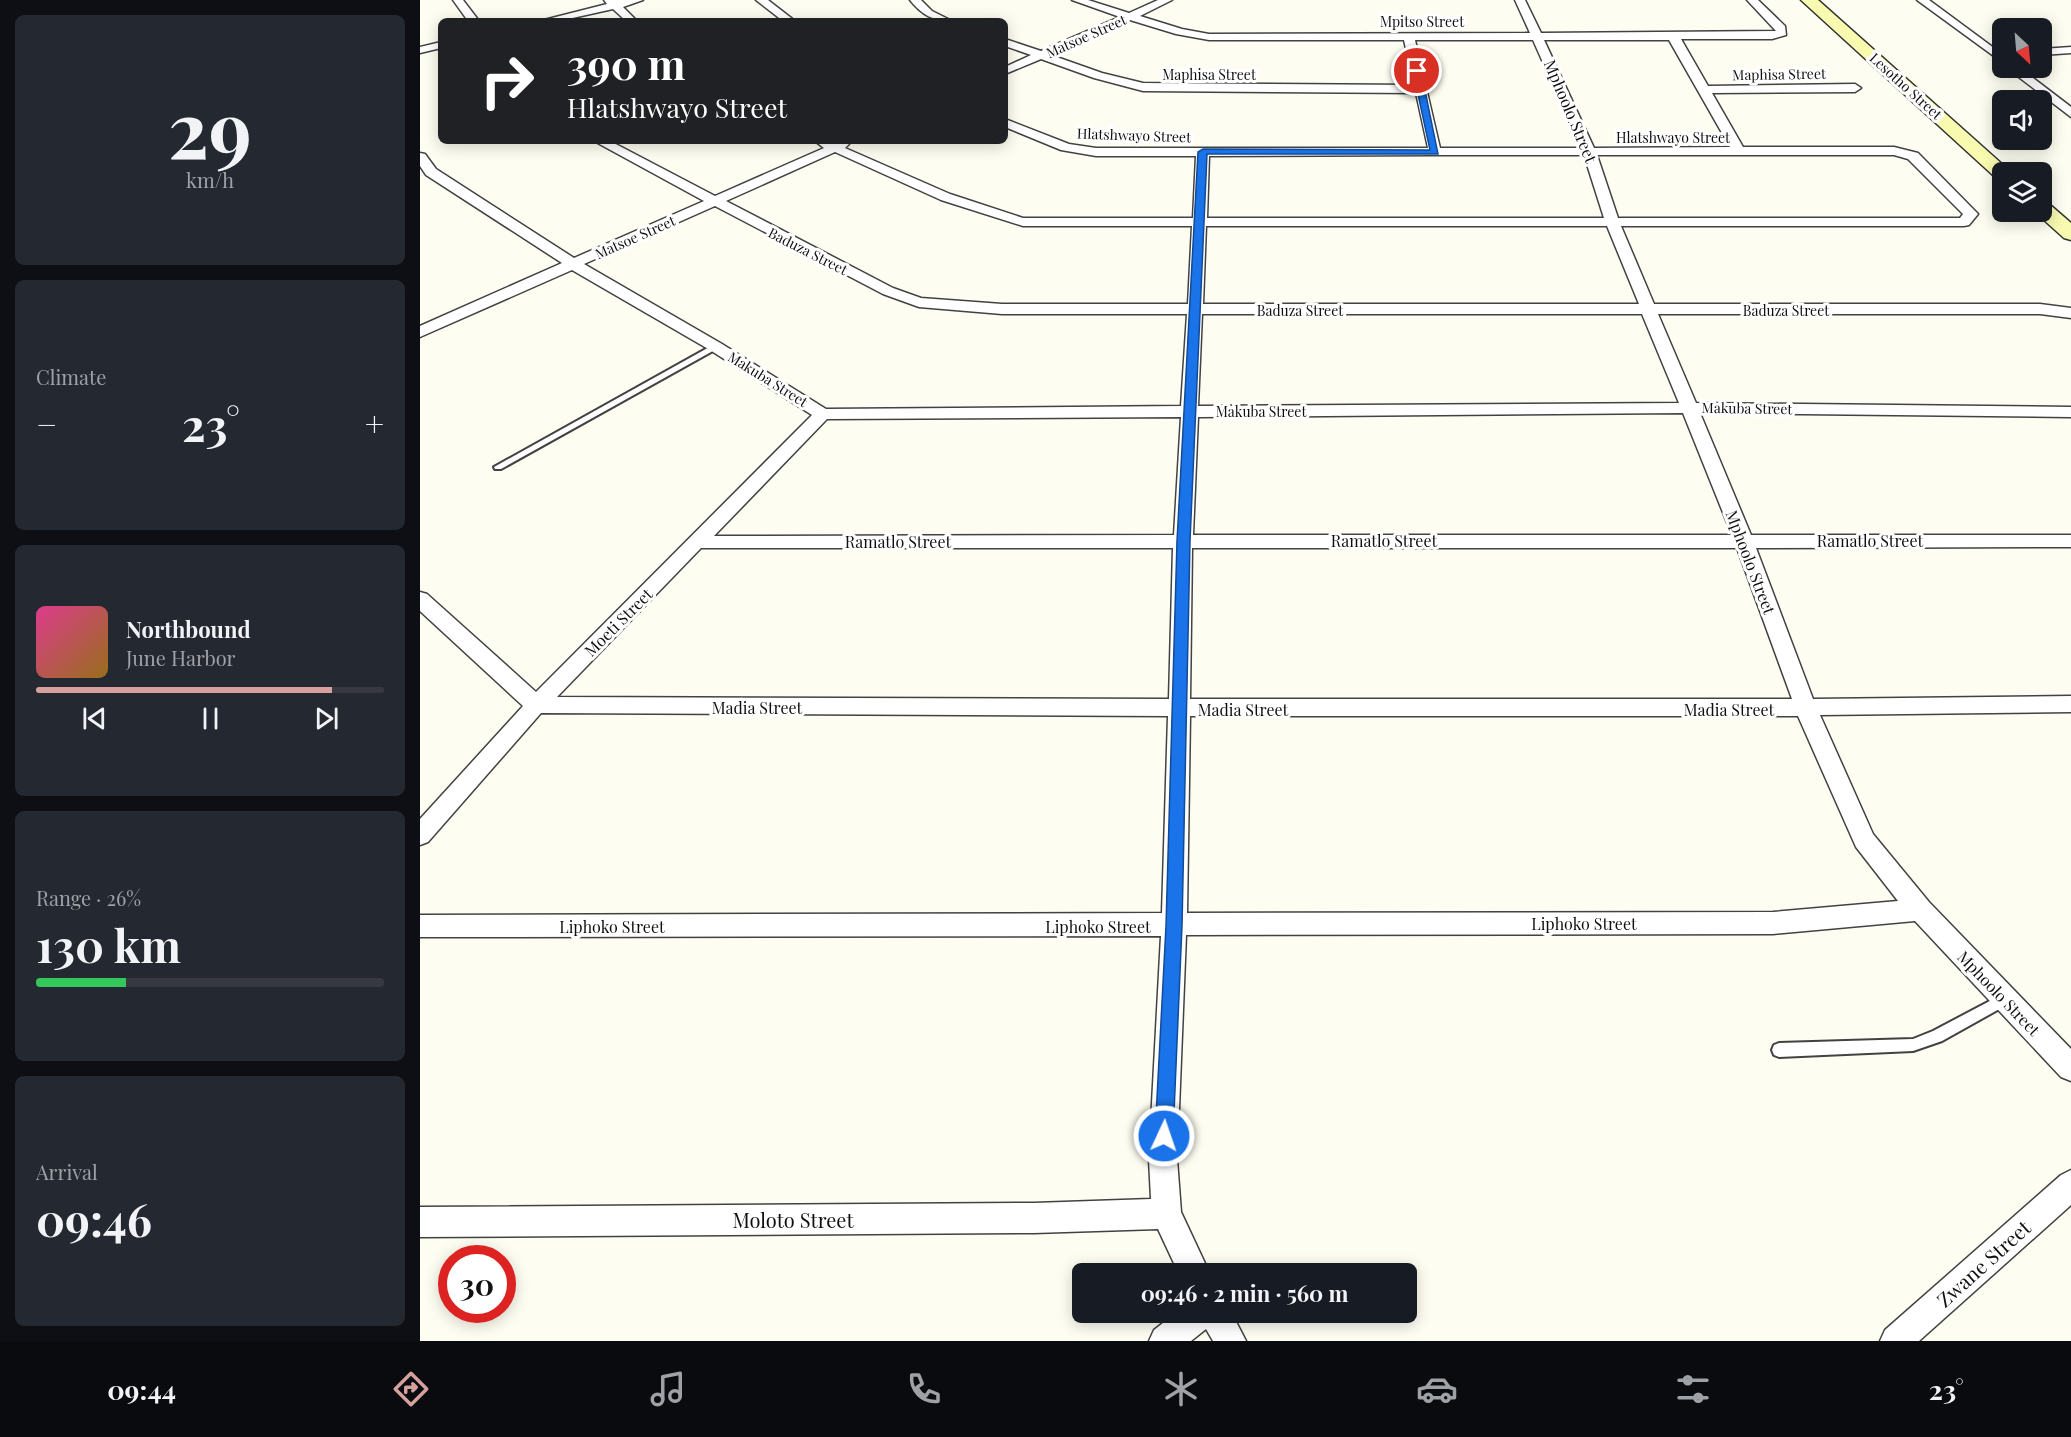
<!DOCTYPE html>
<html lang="en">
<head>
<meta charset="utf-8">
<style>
	body { margin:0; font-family:"Playfair Display",serif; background:#242831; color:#f1f3f6; height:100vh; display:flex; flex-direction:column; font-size:22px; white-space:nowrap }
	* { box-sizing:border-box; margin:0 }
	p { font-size:20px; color:#9ea1a6 }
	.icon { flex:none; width:33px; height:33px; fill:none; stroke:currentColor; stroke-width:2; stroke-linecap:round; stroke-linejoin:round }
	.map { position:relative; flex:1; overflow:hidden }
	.drawer { display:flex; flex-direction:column; gap:15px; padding:15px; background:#0d0f14; width:420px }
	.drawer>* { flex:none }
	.banner { position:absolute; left:18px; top:18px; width:570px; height:126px; border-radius:9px; box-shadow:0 3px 15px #0003; background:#202124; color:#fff; overflow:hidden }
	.needle { width:39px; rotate:154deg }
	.buttons { position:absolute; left:1572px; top:18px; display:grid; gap:12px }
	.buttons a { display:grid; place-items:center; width:60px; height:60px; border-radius:9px; background:#171b24; box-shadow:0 3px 15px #0003; font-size:30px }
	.speed { position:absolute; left:18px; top:1245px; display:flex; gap:12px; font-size:30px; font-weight:700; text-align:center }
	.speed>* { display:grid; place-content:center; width:78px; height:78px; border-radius:50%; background:#171b24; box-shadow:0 3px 15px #0003; line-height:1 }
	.speed .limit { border:9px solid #d22; background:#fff; color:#111 }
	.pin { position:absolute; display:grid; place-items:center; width:51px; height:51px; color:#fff; margin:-26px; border:3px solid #fff; border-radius:50%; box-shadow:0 2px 6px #0007 }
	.me { position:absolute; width:66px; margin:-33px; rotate:3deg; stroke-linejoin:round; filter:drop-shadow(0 0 4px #0008) }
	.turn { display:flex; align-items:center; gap:21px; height:126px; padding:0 30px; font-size:27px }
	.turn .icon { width:78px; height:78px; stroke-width:2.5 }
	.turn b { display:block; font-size:42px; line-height:51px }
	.big { font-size:45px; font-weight:700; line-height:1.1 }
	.drawer .tile { flex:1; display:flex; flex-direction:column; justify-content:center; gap:9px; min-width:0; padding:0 21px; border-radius:9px; background:#242831 }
	.drawer .dial { align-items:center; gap:0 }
	.dial b { font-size:78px; line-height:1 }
	.song { display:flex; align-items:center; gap:18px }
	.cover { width:72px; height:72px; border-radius:9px; background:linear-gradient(135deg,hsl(330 70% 55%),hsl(40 70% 35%)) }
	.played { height:6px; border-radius:3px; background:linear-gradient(90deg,#d6a09c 85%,#363941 85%) }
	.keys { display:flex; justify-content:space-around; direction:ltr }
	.heat { display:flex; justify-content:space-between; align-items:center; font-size:33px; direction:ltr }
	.charge { height:9px; border-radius:4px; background:linear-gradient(90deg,#34c759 26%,#363941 0) }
	.trip { position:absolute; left:652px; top:1263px; width:345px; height:60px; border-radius:9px; background:#171b24; box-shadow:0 3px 15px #0003; font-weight:700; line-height:60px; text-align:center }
	.menu { display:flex; height:96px; justify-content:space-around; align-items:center; background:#090b0e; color:#9ea1a6 }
	.menu .icon { width:42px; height:42px }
	.menu .active { color:#d6a09c }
	.menu b { font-size:27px; color:#f1f3f6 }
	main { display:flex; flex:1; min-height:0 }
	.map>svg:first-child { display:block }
</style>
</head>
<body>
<main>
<section class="drawer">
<div class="tile dial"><b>29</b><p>km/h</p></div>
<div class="tile"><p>Climate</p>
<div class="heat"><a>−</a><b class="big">23°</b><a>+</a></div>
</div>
<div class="tile">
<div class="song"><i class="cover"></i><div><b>Northbound</b><p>June Harbor</p></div></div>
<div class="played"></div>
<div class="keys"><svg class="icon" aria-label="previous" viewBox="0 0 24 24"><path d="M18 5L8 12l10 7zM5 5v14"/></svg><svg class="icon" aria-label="pause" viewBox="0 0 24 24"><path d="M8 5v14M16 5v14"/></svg><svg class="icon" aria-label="next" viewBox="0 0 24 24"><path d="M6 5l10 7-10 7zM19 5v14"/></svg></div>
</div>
<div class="tile"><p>Range · 26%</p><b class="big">130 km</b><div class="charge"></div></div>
<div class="tile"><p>Arrival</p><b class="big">09:46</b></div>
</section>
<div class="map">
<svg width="1651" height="1341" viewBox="0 0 1651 1341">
	<rect width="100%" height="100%" fill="#fefdf1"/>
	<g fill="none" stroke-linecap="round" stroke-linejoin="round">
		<defs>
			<g id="lane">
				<path d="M293 345H299L300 347 81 469H75L74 467Z"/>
				<path d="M1585 993 1590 995 1592 999 1590 1003 1522 1041 1493 1051 1359 1057 1354 1055 1352 1050 1354 1045 1359 1043 1493 1039 1513 1031Z"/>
			</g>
			<g id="street">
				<path d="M33 0H43L59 21H48Z"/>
				<path d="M184 0H223L203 7 217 21H206L193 9 139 21H120L187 4Z"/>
				<path d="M336 0H348L375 21H363Z"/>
				<path d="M490 0H501L512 11 532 21C513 21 502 15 490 0Z"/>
				<path d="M652 0H668L709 13 738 0H752L720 16 762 29 789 34 1110 33 1095 0H1105L1121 33 1356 31 1327 0H1338L1365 26 1366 35 1352 39H1261L1288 86 1435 84 1441 88 1435 92 1292 93 1323 147H1474L1498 153 1558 214 1549 225 1544 226H1201L1234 304H1620L1651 308V318L1620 314H1238L1276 403 1651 407V417L1280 413 1331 535H1651V547L1336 548 1393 699 1651 696V712L1400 715 1453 834 1509 902 1651 1049V1081L1641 1077 1495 921 1353 934 766 935 757 1159 761 1212 790 1274H759L738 1229 614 1233 0 1237V1207L614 1203 731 1199 729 1159 741 936 0 937V915L742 913 748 716 121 713 8 842 0 845V819L103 706 0 611V592L7 594 116 692 392 415 290 350 152 270 0 337V326L142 263 6 175 0 166V153L5 154 16 169 154 258 284 201 174 141H190L295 196 404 148 395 141H426L429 144 425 148 530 194 603 218H773L776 156H676L641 150 585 127V119L649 144 676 148H1008L996 93 723 91 674 78 621 59 585 74V67L611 55 585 46V39L621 51 700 17ZM710 20 756 34 789 40H984L994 85 723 83 682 73 631 55ZM995 40H1113L1161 148H1020ZM1124 40H1249L1310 147 1174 148ZM415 152 521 200 603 226H772L768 304H582L501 298 473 288 306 201ZM1013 155H1164L1184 218H787L789 156ZM1177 155H1474L1488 159 1543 214 1540 218H1198ZM295 206 463 294 499 307 582 314H767L761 406 406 409 302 344 164 264ZM786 226H1187L1219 304H783ZM782 314H1222L1259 403 778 406ZM1263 413 1312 535H773L778 417ZM761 417 754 535 294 536 407 419ZM281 548H753L749 699 137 697ZM772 548H1317L1372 699H770ZM770 716H1378L1436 847 1478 901 1353 912 767 913Z"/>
				<path d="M1497 0H1509L1582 54V62Z"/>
				<path d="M21 42V48L0 53V47Z"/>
				<path d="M1651 47V53L1622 55V49Z"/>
				<path d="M1587 68H1600L1651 107V117Z"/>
				<path d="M1651 1170V1205L1499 1341H1460L1465 1330 1641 1175Z"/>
				<path d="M757 1312H811L826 1341H793L786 1329 771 1341H729L734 1330Z"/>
			</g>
			<g id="secondary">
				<path d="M1381 0H1398L1591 172H1582V179L1575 177Z"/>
				<path d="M1622 202 1629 204 1651 223V240L1644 238 1615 212H1622Z"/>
			</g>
		</defs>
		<use href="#lane" stroke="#424242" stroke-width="4"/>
		<use href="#street" stroke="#424242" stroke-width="3"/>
		<use href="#secondary" stroke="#313131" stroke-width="3"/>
		<use href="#lane" fill="#fff" fill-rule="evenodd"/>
		<use href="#street" fill="#fff" fill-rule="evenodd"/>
		<use href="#secondary" fill="#f8fab0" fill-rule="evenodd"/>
	</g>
	<path fill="#1a73e8" stroke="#114b97" stroke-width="1.5" d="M997 69 1001 71 1018 154H787L770 541 762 926 753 1136 751 1143 744 1145 738 1143 735 1136 746 926 757 541 778 152 783 149 1010 150 993 71Z"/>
	<g text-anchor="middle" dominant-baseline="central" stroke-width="6" stroke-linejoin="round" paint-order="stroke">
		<g font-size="14" fill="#0f0f0f" stroke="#fff">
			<text x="1002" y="21">Mpitso Street</text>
			<text transform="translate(666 36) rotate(-24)">Matsoe Street</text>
			<text x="789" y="74">Maphisa Street</text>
			<text transform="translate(1359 74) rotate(-1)">Maphisa Street</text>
			<text transform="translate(1486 86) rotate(42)">Lesotho Street</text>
			<text transform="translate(714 135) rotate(2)">Hlatshwayo Street</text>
			<text x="1253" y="137">Hlatshwayo Street</text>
			<text transform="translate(215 237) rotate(-24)">Matsoe Street</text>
			<text transform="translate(388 251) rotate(27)">Baduza Street</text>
			<text x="880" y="310">Baduza Street</text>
			<text x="1366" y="310">Baduza Street</text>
			<text transform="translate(348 379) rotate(32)">Makuba Street</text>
			<text transform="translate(1327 408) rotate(1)">Makuba Street</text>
			<text x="841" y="411">Makuba Street</text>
		</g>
		<g font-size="16" fill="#0f0f0f" stroke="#fff">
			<text transform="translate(1151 111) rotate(67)">Mphoolo Street</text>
			<text x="964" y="540">Ramatlo Street</text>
			<text x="1450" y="540">Ramatlo Street</text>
			<text x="478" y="541">Ramatlo Street</text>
			<text transform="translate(1331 562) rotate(69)">Mphoolo Street</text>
			<text transform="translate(198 622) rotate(-45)">Moeti Street</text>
			<text x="337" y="707">Madia Street</text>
			<text x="823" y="709">Madia Street</text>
			<text x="1309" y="709">Madia Street</text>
			<text x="1164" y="923">Liphoko Street</text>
			<text x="192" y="926">Liphoko Street</text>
			<text x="678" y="926">Liphoko Street</text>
			<text transform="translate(1579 993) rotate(46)">Mphoolo Street</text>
		</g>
		<g font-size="20" fill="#0f0f0f" stroke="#fff">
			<text x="373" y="1219">Moloto Street</text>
			<text transform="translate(1563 1263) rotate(-42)">Zwane Street</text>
		</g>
	</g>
</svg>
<div class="buttons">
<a><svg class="needle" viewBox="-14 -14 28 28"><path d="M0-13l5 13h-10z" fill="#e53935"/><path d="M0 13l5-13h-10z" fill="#9ea1a6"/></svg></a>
<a><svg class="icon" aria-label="sound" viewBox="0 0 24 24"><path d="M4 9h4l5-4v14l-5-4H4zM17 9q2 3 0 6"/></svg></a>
<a><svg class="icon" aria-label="layers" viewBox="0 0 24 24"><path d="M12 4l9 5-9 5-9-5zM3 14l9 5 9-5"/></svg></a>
</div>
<div class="speed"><div class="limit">30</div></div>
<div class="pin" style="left:997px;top:71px;background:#d93025"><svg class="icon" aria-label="arrive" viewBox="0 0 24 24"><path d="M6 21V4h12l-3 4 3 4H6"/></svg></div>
<svg class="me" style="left:744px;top:1136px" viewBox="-20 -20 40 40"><circle r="17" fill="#1a73e8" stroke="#fff" stroke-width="3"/><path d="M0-11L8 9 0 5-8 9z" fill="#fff"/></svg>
<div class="trip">09:46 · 2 min · 560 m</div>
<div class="banner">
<div class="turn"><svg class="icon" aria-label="right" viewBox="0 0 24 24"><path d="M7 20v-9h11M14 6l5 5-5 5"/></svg><div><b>390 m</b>Hlatshwayo Street</div></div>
</div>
</div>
</main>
<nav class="menu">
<b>09:44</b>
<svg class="icon active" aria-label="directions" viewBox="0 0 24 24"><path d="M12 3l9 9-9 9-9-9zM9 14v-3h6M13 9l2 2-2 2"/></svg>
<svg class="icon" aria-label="music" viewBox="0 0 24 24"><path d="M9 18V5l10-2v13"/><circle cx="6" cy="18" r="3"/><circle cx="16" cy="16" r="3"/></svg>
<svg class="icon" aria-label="phone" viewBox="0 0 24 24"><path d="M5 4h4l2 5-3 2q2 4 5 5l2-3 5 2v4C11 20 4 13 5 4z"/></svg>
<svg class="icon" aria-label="climate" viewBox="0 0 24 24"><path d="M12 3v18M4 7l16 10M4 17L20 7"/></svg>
<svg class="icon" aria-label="car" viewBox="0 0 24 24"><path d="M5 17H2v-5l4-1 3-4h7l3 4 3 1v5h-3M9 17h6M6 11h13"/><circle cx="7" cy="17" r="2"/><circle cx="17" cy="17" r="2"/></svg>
<svg class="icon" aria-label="filters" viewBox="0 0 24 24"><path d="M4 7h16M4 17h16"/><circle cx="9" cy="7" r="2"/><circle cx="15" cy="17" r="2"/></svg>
<b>23°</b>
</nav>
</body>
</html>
